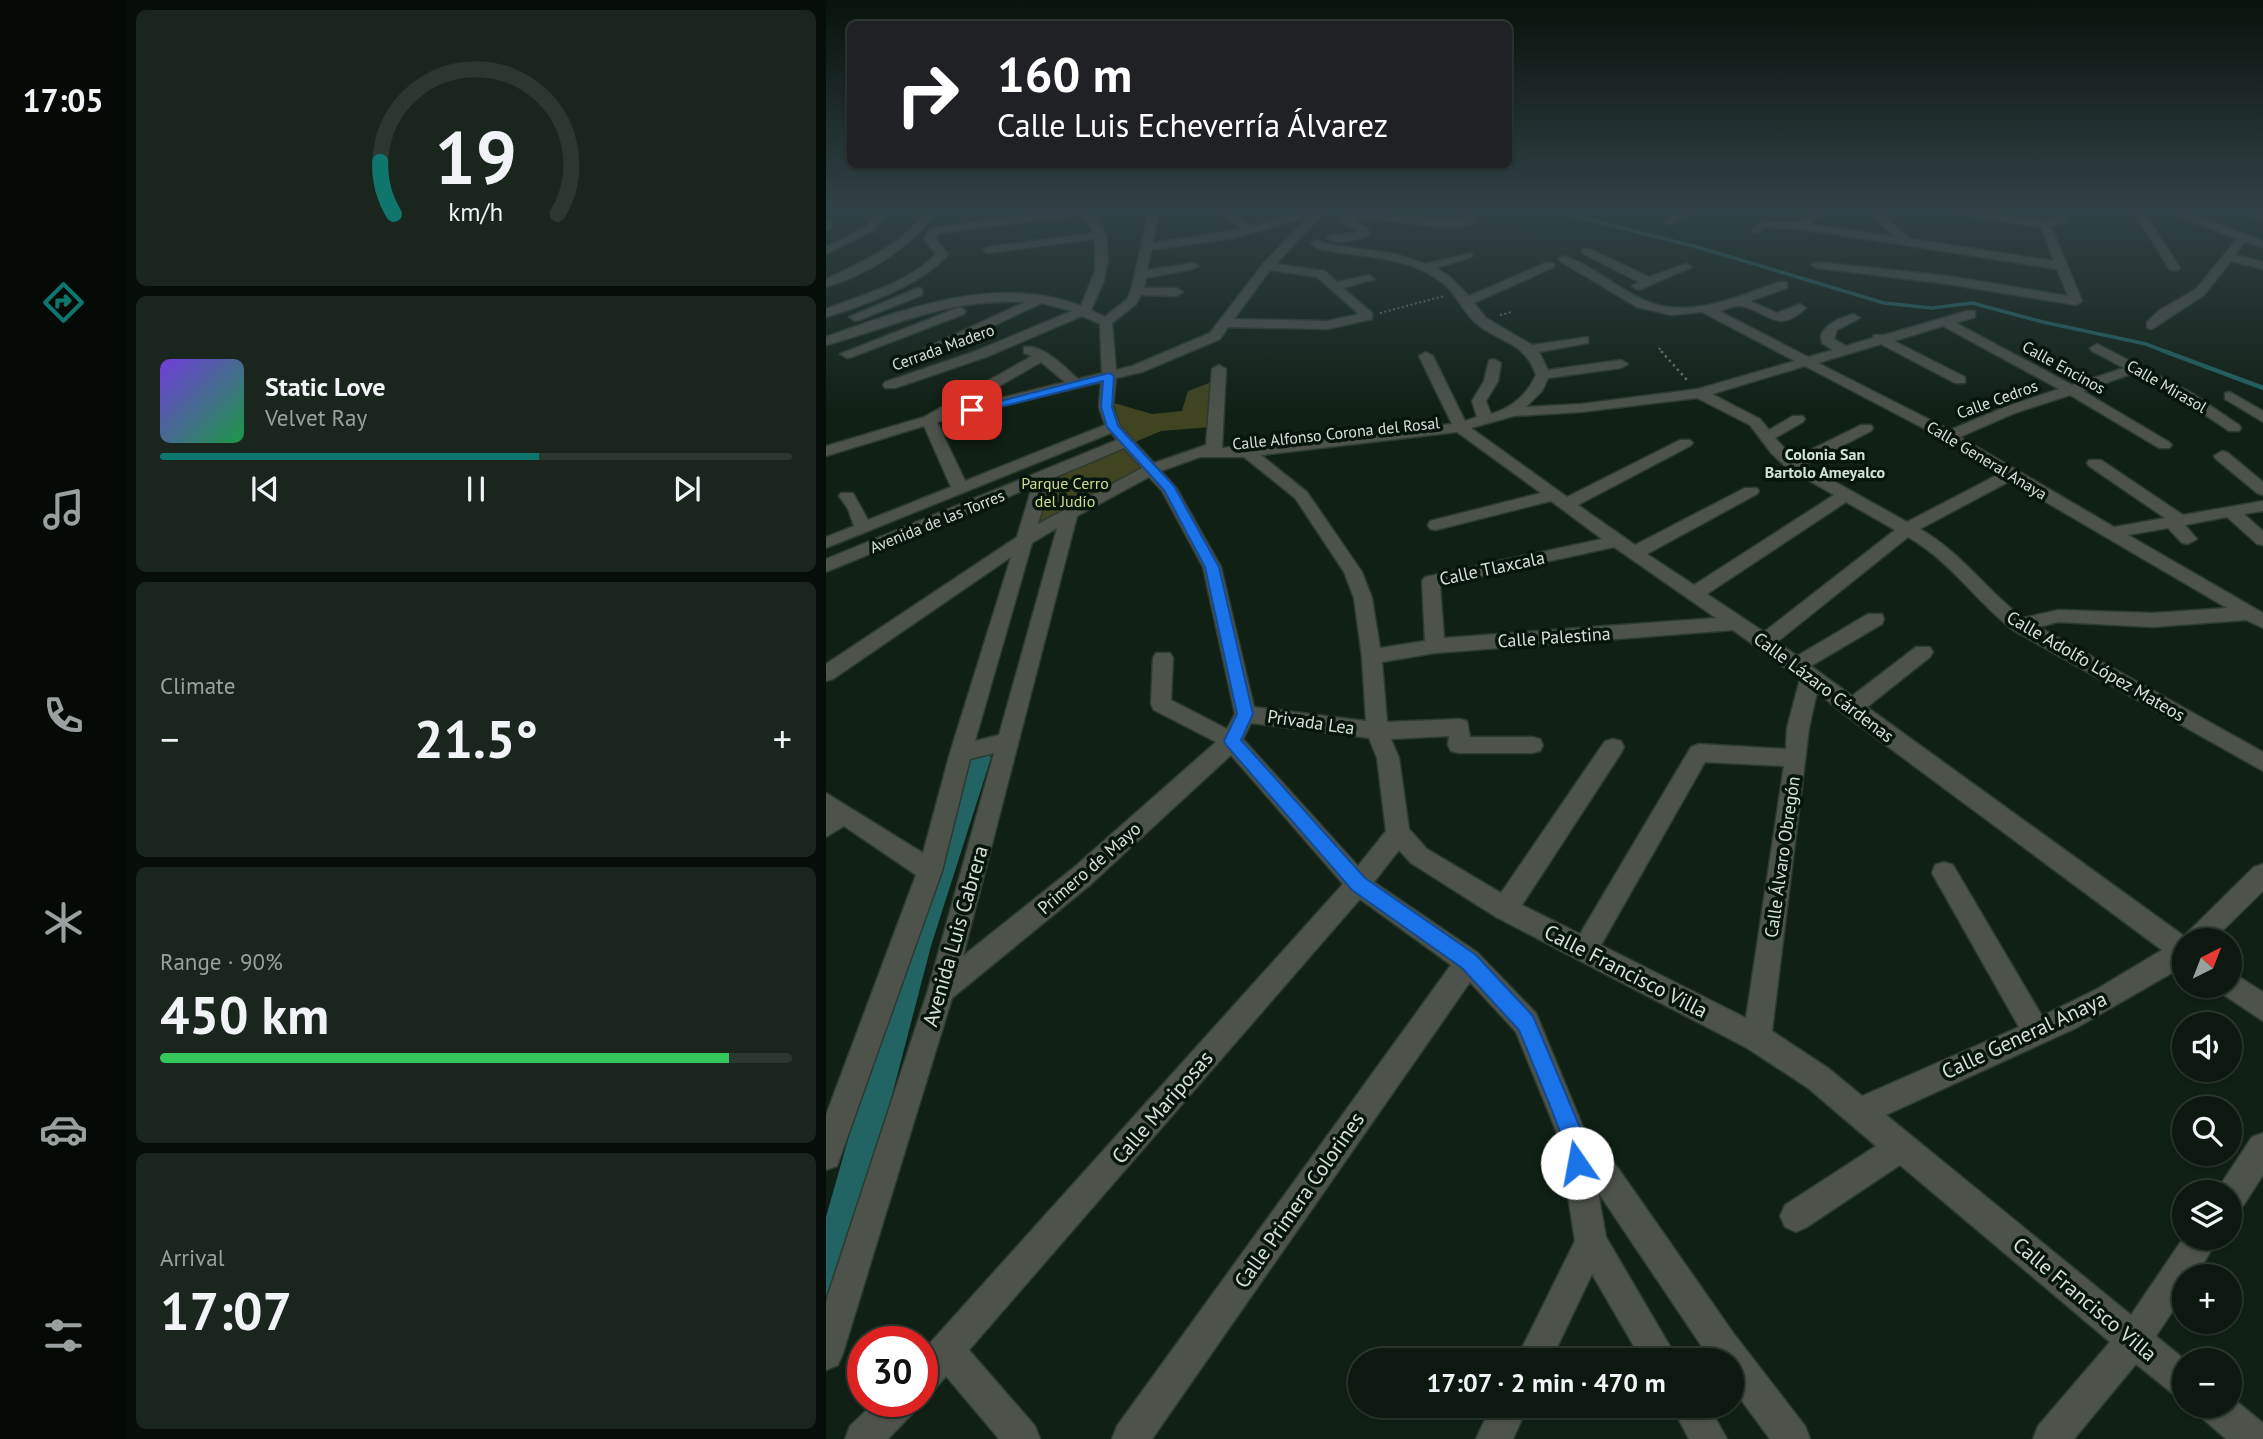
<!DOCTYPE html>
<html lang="en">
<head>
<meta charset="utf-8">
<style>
	body { margin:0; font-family:"PT Sans",sans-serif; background:#1a251e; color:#f1f3f6; height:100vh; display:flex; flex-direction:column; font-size:26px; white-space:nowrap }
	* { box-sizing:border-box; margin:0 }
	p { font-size:23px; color:#9aa09f }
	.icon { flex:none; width:38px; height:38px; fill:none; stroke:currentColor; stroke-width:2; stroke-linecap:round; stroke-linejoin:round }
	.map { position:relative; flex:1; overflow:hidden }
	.panel { display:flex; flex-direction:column; gap:10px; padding:10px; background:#070d09; width:700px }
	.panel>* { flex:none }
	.guide { position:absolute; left:21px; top:21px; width:665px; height:147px; border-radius:10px; box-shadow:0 2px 5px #0004,0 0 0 2px #2c3730; background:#202124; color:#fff; overflow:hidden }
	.needle { width:46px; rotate:42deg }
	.buttons { position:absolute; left:1346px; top:928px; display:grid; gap:14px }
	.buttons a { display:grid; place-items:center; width:70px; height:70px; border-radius:50%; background:#0c1810; box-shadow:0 2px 5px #0004,0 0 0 2px #2c3730; font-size:35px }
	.speed { position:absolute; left:21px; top:1326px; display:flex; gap:14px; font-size:35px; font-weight:700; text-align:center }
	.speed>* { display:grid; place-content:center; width:91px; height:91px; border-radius:50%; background:#0c1810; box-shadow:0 2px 5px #0004,0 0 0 2px #2c3730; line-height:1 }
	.speed .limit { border:10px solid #d22; background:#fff; color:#111 }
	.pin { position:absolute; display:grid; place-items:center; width:60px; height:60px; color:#fff; margin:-30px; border-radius:14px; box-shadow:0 4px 10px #0006 }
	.me { position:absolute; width:77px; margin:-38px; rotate:348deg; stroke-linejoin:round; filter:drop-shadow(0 0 5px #0008) }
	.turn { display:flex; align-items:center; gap:24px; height:147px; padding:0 35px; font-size:32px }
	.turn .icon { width:91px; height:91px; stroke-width:2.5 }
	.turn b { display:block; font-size:49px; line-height:60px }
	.big { font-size:52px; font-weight:800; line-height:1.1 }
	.panel .tile { flex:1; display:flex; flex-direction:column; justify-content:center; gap:10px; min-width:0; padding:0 24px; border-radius:10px; background:#1a251e }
	.panel .dial { align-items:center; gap:0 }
	.dial svg { height:182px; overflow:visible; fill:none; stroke:#2c3730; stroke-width:7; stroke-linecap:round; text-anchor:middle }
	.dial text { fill:#f1f3f6; stroke:none }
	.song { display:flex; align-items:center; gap:21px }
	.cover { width:84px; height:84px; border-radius:10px; background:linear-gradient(135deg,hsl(260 70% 55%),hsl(140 70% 35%)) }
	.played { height:7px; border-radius:4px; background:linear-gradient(90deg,#0f766e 60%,#2c3730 60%) }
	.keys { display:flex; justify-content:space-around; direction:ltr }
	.heat { display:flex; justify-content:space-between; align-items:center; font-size:38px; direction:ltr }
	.charge { height:10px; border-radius:5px; background:linear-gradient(90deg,#34c759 90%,#2c3730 0) }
	.trip { position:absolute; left:522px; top:1348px; width:396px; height:70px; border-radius:35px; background:#0c1810; box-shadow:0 2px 5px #0004,0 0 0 2px #2c3730; font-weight:800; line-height:70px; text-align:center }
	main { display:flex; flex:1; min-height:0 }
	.tab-bar { display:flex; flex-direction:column; width:126px; justify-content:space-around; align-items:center; background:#050a06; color:#9aa09f }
	.tab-bar .icon { width:49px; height:49px }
	.tab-bar .on { color:#0f766e }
	.tab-bar b { font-size:32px; color:#f1f3f6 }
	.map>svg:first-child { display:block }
</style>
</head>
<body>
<main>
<nav class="tab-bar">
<b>17:05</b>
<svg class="icon on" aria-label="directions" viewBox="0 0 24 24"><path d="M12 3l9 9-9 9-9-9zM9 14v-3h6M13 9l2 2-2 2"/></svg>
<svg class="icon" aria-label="music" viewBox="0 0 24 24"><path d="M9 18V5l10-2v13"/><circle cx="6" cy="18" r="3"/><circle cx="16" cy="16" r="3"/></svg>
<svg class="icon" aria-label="phone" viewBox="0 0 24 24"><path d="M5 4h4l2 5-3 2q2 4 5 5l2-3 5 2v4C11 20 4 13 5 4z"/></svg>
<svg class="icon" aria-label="climate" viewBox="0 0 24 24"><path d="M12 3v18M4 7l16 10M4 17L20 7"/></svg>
<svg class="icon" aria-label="car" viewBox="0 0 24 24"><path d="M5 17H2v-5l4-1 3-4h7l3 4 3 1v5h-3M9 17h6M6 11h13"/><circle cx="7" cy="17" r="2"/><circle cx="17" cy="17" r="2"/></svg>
<svg class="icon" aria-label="filters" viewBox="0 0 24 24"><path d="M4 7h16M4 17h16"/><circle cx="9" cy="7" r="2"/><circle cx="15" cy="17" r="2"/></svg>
</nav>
<section class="panel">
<div class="tile dial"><svg viewBox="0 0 100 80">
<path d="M14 69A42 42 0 1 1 86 69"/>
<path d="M14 69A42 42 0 0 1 8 46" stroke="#0f766e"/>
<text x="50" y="56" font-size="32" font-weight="700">19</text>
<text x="50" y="72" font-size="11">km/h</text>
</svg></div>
<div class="tile">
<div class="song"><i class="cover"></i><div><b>Static Love</b><p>Velvet Ray</p></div></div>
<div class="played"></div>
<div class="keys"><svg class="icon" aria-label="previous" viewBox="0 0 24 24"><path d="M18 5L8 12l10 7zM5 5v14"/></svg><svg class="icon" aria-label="pause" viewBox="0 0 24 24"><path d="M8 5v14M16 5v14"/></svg><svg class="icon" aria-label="next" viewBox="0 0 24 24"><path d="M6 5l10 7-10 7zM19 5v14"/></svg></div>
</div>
<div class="tile"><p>Climate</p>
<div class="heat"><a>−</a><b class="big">21.5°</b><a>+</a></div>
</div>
<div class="tile"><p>Range · 90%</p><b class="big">450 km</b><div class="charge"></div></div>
<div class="tile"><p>Arrival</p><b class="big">17:07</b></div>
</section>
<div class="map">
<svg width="1437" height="1439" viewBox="0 0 1437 1439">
	<rect width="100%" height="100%" fill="#102015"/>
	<g fill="#404421">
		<path d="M391 380 385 427 335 431 309 442 294 426 288 403 326 414 356 411 362 391Z"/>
		<path d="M298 447 320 470 207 531 223 478Z"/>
	</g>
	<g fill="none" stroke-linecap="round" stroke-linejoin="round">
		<path stroke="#226363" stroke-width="3.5" d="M726 210 875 248 1058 303 1106 308 1146 303 1217 322 1320 344 1343 353"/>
		<path stroke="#226363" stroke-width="4.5" d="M1338 351 1437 388"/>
		<path fill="#226363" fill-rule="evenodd" d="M153 749 161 751 165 758 105 946 18 1279 12 1291 0 1297V1217L77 946 141 758 145 751Z"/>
		<defs>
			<g id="minor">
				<path d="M53 210H63L49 230 0 254V247L41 226Z"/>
				<path d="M101 210H111C88 246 41 275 0 287V279C36 262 78 244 101 210Z"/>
				<path d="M238 210H268L280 235 282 260 277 283 265 310 279 317 301 299 305 291 323 210H333L327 243 416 229 389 210H401L426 226 484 210H500L450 264 499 271 511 282 543 275 549 279 517 288 546 313V319L502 329 402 327 394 339 316 372 290 378 287 407 294 426 328 463 380 445 386 369 393 365 400 369 396 448 626 424 593 356 600 352 607 356 639 421 651 417 646 401 658 381 663 360 668 359 675 363 672 381 660 401 665 414C685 408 701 395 710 375 698 341 676 344 651 324 636 312 632 295 617 283 581 255 535 258 493 249L485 243 491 240 500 244 569 254 600 264 646 253V257L610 268 623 276 643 296 720 263H728V267L648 303 660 318 706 345 762 337V343L713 352 722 370 795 360 802 364 795 368 722 378 716 391 700 407 755 404 872 389 969 361 876 312 845 315 811 307 734 261 732 259 738 256C766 265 790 288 818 300 861 320 912 297 953 282H961V288L924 301 951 313 974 304 980 308C950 336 942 310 914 306 908 305 899 310 893 311L982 357 1007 350 996 343 995 335C1002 322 1014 318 1028 314L1034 318 1011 330 1008 339 1020 346 1047 338 1048 335H1058L1141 311H1149V317L1130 323 1246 385 1298 368 1266 351 1264 348 1271 344 1364 392 1413 425 1415 428 1413 431H1403L1354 398 1308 373 1257 391 1343 442 1346 445 1343 448H1333L1244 395 1189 413 1134 437 1288 527 1339 518 1263 466 1261 463 1263 460H1275L1357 515 1437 501V511L1418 514 1437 531V545L1431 544 1401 517 1359 525 1371 539 1362 544 1356 543 1342 528 1302 535 1437 613V628L1420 620 1327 627 1232 622 1213 627 1437 752V771L1187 630C1150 601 1124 561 1082 537L951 642 971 656 1042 614H1056L1058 619 1056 624 985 666 1026 696 1090 647H1104L1107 652 1104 657 1041 707 1358 936 1428 867 1437 864V891L1387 940H1358V966L1250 1028 1060 1115 1305 1315 1358 1237H1393L1370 1276H1358V1294L1330 1336 1359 1360 1358 1398 1346 1393 1310 1364 1248 1439H1207L1212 1426 1284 1342 1074 1165 981 1227 970 1232 959 1227 954 1216 959 1205 1050 1146 982 1088 921 1048 670 917 585 863 573 850 548 882 652 953 710 1013 757 1127 792 1168 908 1334 979 1426 984 1439H944L905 1386V1360H885L772 1192 780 1237 852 1360H816L766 1274 725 1360H690L749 1241 733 1138 690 1032 644 982 326 1439H286L291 1426 625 965 534 899 143 1350 209 1426 214 1439H173L120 1376 108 1390 96 1395V1352L517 884 405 755 264 885 126 998 17 1353 12 1365 0 1370V1301L102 990 168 753 144 759 116 871 15 1155 11 1166 0 1170V1115L90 875 18 826 0 837V793L97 853 124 753 185 557 7 679 0 681V664L191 537 206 487 0 572V559L291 440 285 433 0 548V537L28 526 22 509 13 496 15 493H27L42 520 125 487 98 426 0 456V446L98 417 206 356 198 353V347C218 344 238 367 252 379L276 373 274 324 256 316 160 357 69 388H59L57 385 59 382 150 351 246 311 216 303 96 359 89 355 91 352 199 302C120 298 72 326 0 345V337C78 309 173 273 255 306L269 271V239L162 253 156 250 162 247 267 233 259 214 113 233 110 239 122 254C99 283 35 307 0 317V309C35 295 83 283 110 254L98 239 105 228ZM482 217 437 264 384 333 306 366 290 370 286 323 310 304 315 295 351 296 357 292 351 288H318L320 278 367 269 373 266 367 263 321 270 325 250 408 238ZM444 270 491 277 533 314 502 321 408 319ZM1117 326 1233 389 1179 407 1124 430 992 363 1055 344 1129 383H1139V377L1068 341ZM215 362 239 382 135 408ZM979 366 1118 439 1173 474 1081 522 979 465 1045 431 1047 428 1045 425H1035L968 458 949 438 977 422 979 419 977 416H967L943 430 934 419 886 394ZM275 382 273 407 279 425 139 481 111 422ZM871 398 924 425 946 454 961 468 1008 495 868 585 821 554 931 494 933 491 931 488H919L809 545 752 505 864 446 867 443 864 440H854L741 497 645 428 688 416 755 412ZM631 432 715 493 604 521 602 525 604 529 610 530 725 501 776 539 599 577 596 581 599 641 554 648 546 598 536 572 481 492 435 455ZM298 448 316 468 212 524 225 479ZM374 457H418L469 498 518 572 528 598 536 657 540 721 428 707 395 567 351 489 335 471ZM323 477 336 491 377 567 409 714 401 729 345 700 347 658 344 653H330L327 658 325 704 328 710 390 742 246 869 137 956 251 516ZM1184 481 1401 608 1327 613 1232 610 1197 618C1160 590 1135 552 1094 529ZM1020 502 1069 530 938 632 881 594ZM231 528 173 735 149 741 206 543ZM788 547 890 618 618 638 614 585ZM907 630 974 679 961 728 960 749 873 744 865 747 754 934 696 905 795 753 798 747 795 741 787 739 779 741 675 893 601 849 583 829 573 758 565 739 623 736 622 745 625 751 633 753H706L714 751 717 745 714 739 706 737H644L641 721 634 719 561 722 556 662 609 653ZM991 692 1018 714 1336 950 1271 989 1216 1016 1127 865 1118 862 1109 865 1106 873 1193 1027 1036 1096 1002 1068 946 1031 983 728ZM425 723 543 738 551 758 560 831 532 866 417 739ZM879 762 958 766 920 1018 775 945Z"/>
				<path d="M627 210 647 212 651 221C626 238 562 215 529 219L527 221 542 228 543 235C530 240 513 246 500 238L506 235 533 232 514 221C539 196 606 226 640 219Z"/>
				<path d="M858 210H872L846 224 837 222Z"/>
				<path d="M893 210H908V211L903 214Z"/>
				<path d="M988 210H999L984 224 1069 237 1055 225 1046 210H1056L1063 221 1085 239 1228 261 1215 227 1120 213 1115 210H1141L1219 221 1230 218 1228 210H1238L1240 222 1225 226 1256 301 1250 305 1122 284 991 268 985 265 991 262 1122 276 1242 296 1231 269 975 229 939 227 931 233 926 230 936 221 972 223Z"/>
				<path d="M1307 210H1317L1354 268 1352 270H1344Z"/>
				<path d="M1339 210H1354L1437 241V248L1419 242 1409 255 1437 262V269L1405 261 1378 295 1326 329 1321 328V322L1334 310 1370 289 1411 239Z"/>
				<path d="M1416 210 1437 212V219L1417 212Z"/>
				<path d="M0 221 4 222 5 227 0 230Z"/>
				<path d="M756 249H764L823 277 860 264 866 267 812 290 806 286 813 282 756 253Z"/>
				<path d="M92 288 96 289V295L33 320 29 321 23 317Z"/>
				<path d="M134 307 140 311 138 314 26 357 21 358 14 354Z"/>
				<path d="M1404 392 1437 411V422L1399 399V393Z"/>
				<path d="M1396 451 1402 453 1437 482V495L1431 493 1390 459 1388 456Z"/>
				<path d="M1404 971 1437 992V1021L1395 993 1391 985H1404Z"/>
				<path d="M1437 1133V1175L1415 1209 1404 1213V1192H1391L1393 1187 1426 1137Z"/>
				<path d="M1404 1396 1437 1423V1439H1400L1375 1417 1370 1405H1404Z"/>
				<path d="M49 1402H92L86 1414 62 1439H19L24 1426Z"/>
				<path d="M666 1405H702L687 1439H650Z"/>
				<path d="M845 1405H882L901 1439H863Z"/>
			</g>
		</defs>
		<use href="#minor" stroke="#2c3b30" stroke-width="3"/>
		<g stroke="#69766c" stroke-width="2" stroke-dasharray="2 2.5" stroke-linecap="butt">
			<path d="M554 313 618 296"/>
			<path d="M674 315 686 312"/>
			<path d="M833 348 837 353"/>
		</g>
		<path stroke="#69766c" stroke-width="2.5" stroke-dasharray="2.5 3.5" stroke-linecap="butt" d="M835 351 862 381"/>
		<use href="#minor" fill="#4d524b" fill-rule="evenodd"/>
	</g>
	<linearGradient id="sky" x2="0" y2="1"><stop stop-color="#09120c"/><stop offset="0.51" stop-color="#314246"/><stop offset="1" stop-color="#314246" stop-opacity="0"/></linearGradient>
	<rect width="1437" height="412" fill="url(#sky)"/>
	<path fill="#1a73e8" stroke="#114b97" stroke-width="2" d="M283 373 288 376 286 407 292 426 348 486 393 567 427 714 415 740 539 878 650 955 707 1016 758 1137 763 1163 760 1171 751 1175 743 1171 736 1137 723 1103 693 1030 636 968 526 890 400 745 398 741 411 714 379 567 338 490 281 427 275 407 277 381 146 414 140 410Z"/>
	<g text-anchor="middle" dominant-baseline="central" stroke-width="7" stroke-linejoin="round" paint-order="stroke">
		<g font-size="16" fill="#d6e0d8" stroke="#07160d">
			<text transform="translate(117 347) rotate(-20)">Cerrada Madero</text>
			<text transform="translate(1238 367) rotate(29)">Calle Encinos</text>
			<text transform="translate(1341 386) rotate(30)">Calle Mirasol</text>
			<text transform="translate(1171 399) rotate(-20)">Calle Cedros</text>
			<text transform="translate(510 433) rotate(-6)">Calle Alfonso Corona del Rosal</text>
			<text transform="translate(1161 460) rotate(31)">Calle General Anaya</text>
			<text transform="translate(111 521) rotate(-22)">Avenida de las Torres</text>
		</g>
		<g font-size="16" font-weight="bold" fill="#d0e4d6" stroke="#07160d">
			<text x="999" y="454">Colonia San<tspan x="999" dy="18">Bartolo Ameyalco</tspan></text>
		</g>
		<g font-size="16" fill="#d1da92" stroke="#07160d">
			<text x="239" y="483">Parque Cerro<tspan x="239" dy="18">del Judío</tspan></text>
		</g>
		<g font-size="18" fill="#d6e0d8" stroke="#07160d">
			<text transform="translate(666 568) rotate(-12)">Calle Tlaxcala</text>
			<text transform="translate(728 637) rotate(-4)">Calle Palestina</text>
			<text transform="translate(1270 666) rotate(30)">Calle Adolfo López Mateos</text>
			<text transform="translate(998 687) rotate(37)">Calle Lázaro Cárdenas</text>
			<text transform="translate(485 722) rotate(8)">Privada Lea</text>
			<text transform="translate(956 857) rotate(-82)">Calle Álvaro Obregón</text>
			<text transform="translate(263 868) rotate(-41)">Primero de Mayo</text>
		</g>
		<g font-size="21" fill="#d6e0d8" stroke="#07160d">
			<text transform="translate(129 936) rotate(-74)">Avenida Luis Cabrera</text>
			<text transform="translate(800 971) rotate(27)">Calle Francisco Villa</text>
			<text transform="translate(1198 1035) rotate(-25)">Calle General Anaya</text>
			<text transform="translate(336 1107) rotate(-49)">Calle Mariposas</text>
			<text transform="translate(473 1200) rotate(-55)">Calle Primera Colorines</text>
			<text transform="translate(1259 1299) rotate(40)">Calle Francisco Villa</text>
		</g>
	</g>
</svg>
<div class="buttons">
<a><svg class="needle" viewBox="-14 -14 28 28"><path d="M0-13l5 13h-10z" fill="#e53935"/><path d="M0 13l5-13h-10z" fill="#9aa09f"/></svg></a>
<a><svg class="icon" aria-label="sound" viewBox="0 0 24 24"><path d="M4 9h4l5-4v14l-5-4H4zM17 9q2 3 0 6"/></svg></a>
<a><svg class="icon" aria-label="search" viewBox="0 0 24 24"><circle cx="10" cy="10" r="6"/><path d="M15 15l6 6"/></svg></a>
<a><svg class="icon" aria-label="layers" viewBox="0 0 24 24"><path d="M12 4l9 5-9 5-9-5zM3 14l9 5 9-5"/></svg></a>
<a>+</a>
<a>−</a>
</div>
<div class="speed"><div class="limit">30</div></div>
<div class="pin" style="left:146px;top:410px;background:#d93025"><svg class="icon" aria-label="arrive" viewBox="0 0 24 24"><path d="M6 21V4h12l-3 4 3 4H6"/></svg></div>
<svg class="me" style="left:751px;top:1163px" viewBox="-20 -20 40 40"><circle r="19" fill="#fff"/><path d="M0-13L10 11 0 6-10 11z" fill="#1a73e8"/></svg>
<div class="trip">17:07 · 2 min · 470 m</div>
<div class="guide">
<div class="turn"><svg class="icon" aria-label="right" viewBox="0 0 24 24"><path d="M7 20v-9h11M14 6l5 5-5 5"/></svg><div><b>160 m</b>Calle Luis Echeverría Álvarez</div></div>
</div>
</div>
</main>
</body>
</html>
